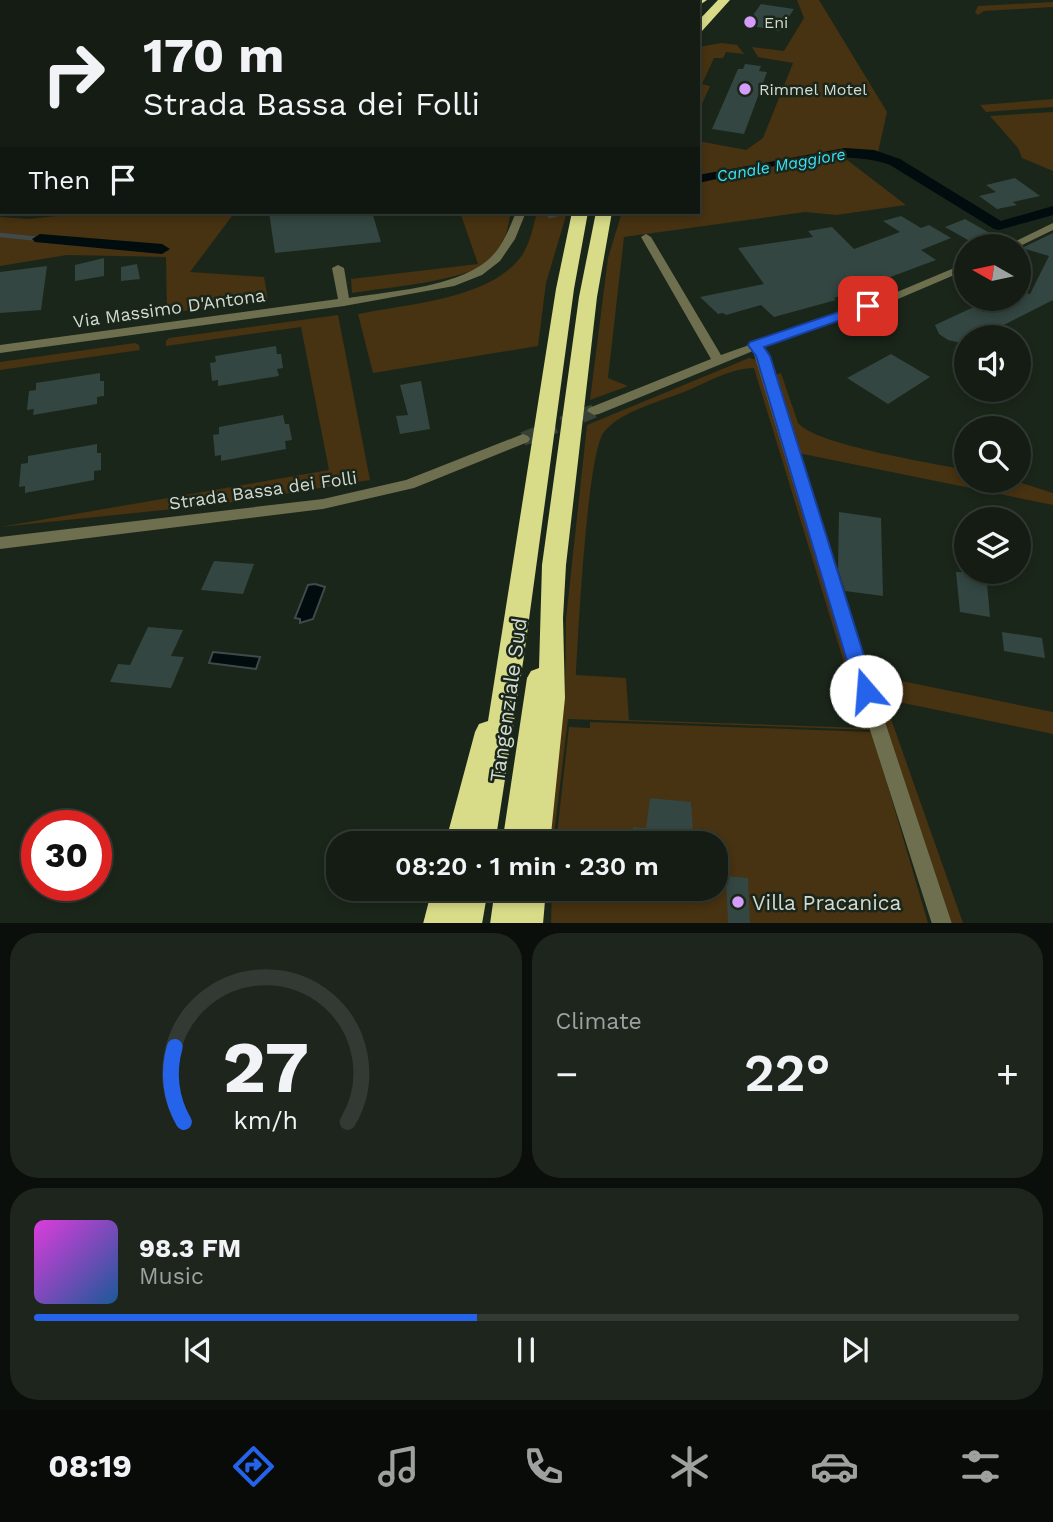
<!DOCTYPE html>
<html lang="en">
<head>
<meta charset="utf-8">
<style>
	body { margin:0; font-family:"Work Sans",sans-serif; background:#1d251d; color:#f1f3f6; height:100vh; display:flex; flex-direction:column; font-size:26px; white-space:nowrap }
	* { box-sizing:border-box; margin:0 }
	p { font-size:23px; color:#9da1a0 }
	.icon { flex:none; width:38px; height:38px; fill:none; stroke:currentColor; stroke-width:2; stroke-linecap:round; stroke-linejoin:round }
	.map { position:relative; height:923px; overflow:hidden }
	.drawer { display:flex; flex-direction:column; gap:10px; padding:10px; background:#0b0f0b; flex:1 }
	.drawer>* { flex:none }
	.hud { position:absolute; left:0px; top:0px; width:700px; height:214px; box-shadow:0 4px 10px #0003,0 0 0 2px #333a34; background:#141c14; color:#f1f3f6; overflow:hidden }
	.needle { width:46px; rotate:279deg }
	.tools { position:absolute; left:954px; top:234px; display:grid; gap:14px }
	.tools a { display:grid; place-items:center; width:77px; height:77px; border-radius:50%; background:#141c14; box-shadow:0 4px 10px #0003,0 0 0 2px #333a34; font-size:35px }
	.speed { position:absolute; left:21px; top:810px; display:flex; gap:14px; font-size:35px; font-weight:700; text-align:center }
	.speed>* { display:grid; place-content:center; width:91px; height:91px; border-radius:50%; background:#141c14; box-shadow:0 4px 10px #0003,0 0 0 2px #333a34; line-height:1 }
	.speed .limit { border:10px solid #d22; background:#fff; color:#111 }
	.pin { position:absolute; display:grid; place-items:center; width:60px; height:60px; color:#fff; margin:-30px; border-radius:14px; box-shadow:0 4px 10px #0006 }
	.me { position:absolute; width:77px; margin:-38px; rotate:342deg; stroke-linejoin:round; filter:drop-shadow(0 0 5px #0008) }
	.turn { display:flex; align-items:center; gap:24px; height:147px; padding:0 28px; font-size:32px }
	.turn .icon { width:91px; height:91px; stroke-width:2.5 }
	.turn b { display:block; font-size:49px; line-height:60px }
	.then { display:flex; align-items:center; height:66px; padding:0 28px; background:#0003; gap:14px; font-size:26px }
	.big { font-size:52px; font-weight:600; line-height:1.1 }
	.drawer .card { flex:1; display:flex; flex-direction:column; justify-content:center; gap:10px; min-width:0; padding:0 24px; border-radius:28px; background:#1d251d }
	.drawer .dial { align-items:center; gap:0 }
	.dial svg { height:182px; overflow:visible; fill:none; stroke:#333a34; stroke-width:7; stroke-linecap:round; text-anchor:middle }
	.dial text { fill:#f1f3f6; stroke:none }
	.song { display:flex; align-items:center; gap:21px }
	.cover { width:84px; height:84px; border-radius:10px; background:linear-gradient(135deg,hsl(300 70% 55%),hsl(210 70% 35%)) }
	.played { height:7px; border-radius:4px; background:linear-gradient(90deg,#2563eb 45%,#333a34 45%) }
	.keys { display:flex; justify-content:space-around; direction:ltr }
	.heat { display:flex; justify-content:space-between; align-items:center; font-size:38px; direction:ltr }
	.drawer .tiles { flex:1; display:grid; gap:10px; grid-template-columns:1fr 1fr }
	.card:last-child { grid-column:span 2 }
	.trip { position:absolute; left:326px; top:831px; width:402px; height:70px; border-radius:28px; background:#141c14; box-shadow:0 4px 10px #0003,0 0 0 2px #333a34; font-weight:600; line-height:70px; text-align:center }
	.tab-bar { display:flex; height:112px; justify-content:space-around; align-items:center; background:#080b08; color:#9da1a0 }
	.tab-bar .icon { width:49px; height:49px }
	.tab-bar .selected { color:#2563eb }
	.tab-bar b { font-size:32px; color:#f1f3f6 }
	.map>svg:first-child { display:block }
</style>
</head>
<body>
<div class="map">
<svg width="1053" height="924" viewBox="0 0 1053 924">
	<rect width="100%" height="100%" fill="#1b261a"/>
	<g fill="#473211" fill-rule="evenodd">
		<path d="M797 0H819L887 112 877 157 842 156 906 205 836 215 805 212 624 237 608 378 628 386 590 400 608 258 622 212H698V141L746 150 763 138 793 63 758 57 752 47 784 51 804 18Z"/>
		<path d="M1053 2V7L984 11 978 15 975 12 978 6Z"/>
		<path d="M721 43 737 45 744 54 726 52 723 58H714L702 84 710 86 698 113V47Z"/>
		<path d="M1053 99V107L986 112 980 105Z"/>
		<path d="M1053 112V171L1022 158 1018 148 990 116Z"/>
		<path d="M94 212H235L190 272 264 277 268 300 167 313 166 257 67 255 0 266V217L29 219Z"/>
		<path d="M460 212H511C507 229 505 250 490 261 462 282 388 287 352 293L351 279 478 264Z"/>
		<path d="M537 212H567L546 283 538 346 373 373 358 314C407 304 488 299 520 258 530 245 533 227 537 212Z"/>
		<path d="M338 315 370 480 221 504 0 527 329 470 301 327 166 346V341L169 338Z"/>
		<path d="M135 343 139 345 140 350 0 370V362Z"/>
		<path d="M749 358 758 360 873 730 568 719 553 843 548 844 565 693 566 619 587 425ZM754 368 864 728 629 720 626 678 576 675C578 638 587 453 604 432 621 411 659 402 684 392 706 383 731 368 754 368Z"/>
		<path d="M781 373 798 423C816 445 933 463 966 470V481H1015L1053 493V505L798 453 773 376Z"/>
		<path d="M867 674 1053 712V734L884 699 963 923H950Z"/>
		<path d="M590 722 872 732 928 923 551 924 552 889H716V844L556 843 569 727 590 728Z"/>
	</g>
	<g fill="#010c0f" stroke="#404a4a" stroke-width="2">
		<path d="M315 584 325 587 313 619 300 623V619L295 618 308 585Z"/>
		<path d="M213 652 260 657 256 669 209 663Z"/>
	</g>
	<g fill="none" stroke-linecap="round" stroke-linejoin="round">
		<g stroke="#404a4a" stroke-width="4.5">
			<path d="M550 216 561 213"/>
			<path d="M0 235 40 239"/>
		</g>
		<g fill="#010c0f" fill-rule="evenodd">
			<path d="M845 148 874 150 900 159 1001 221 1053 206V215L999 230 994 229 890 165C837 145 754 172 698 183V175Z"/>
			<path d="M40 234 162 244 170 249 162 254 35 242 32 239Z"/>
		</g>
	</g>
	<g fill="#334641">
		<path d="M761 4 794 9 779 31 746 25Z"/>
		<path d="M745 64 761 66 759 71 767 72 744 134 712 129 738 69H743Z"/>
		<path d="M1015 178 1040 196 1013 202 1017 205 997 209 979 196 996 192 986 185Z"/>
		<path d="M269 212H372L381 242 275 253Z"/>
		<path d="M901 216 921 228 929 225 951 238 921 250 936 260 834 298 836 300 774 317 761 305 726 315 723 313 718 314 700 297 764 284 738 248 813 237 808 231 832 227 854 249 900 232 883 221Z"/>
		<path d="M965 219 995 236 975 244 945 227Z"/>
		<path d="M1053 233V300L978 338H966V344L948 340 939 334 935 325 991 299H1018V291L1030 294 1049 256 1022 248Z"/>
		<path d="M104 258V276L75 281V265Z"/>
		<path d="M137 264 140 279 121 281V267Z"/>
		<path d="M47 266 41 310 0 313V272Z"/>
		<path d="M276 346 277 354H281L283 368 277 369 279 376 218 386V380L212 381 210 363 216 362 215 356Z"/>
		<path d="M891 354 930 377 888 404 847 378Z"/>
		<path d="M100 373V381H104V396L97 397V404L33 415 34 409 27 410 29 391 36 390V383Z"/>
		<path d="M421 381 430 429 400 434 396 416 408 415 400 385Z"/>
		<path d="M283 415 285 424H289L292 440 285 441 286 449 221 461V455L215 456 213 435 219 434V427Z"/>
		<path d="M97 444V453H101V470L94 471V480L25 493V486L19 487 21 464 28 463V456Z"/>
		<path d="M839 512 881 518 883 596 845 591 838 569Z"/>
		<path d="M214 561 254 564 243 594 201 590Z"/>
		<path d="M956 572H986L990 617 960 612Z"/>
		<path d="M148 627 183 630 171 656 184 657 171 688 110 682 118 664 130 665Z"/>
		<path d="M1002 632 1042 638 1045 658 1004 651Z"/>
		<path d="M650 798 691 802 694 844H633V827L646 828Z"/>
		<path d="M726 876 748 878 750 923H728Z"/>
	</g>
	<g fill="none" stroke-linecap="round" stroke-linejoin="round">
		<path stroke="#374136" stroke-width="14" stroke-dasharray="14 7" stroke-linecap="butt" d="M523 439 594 411"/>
		<g fill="#6e6f4e" fill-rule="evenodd">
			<path d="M205 0H213L204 2Z"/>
			<path d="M512 0H520L522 2H513Z"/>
			<rect x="0" y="69" width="2" height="6"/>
			<rect x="0" y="168" width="2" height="6"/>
			<path d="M516 212H526L515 239 500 261 482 275 454 286 344 306 0 353V345L338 299 332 268 338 265 344 268 349 298C391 291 464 287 493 255 504 243 510 227 516 212Z"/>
			<path d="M1053 223V230L1018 247H1004Z"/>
			<path d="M646 234 651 237 721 355 890 295 966 263V270L898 299 763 347 769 356 842 592 952 924H932L826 592 753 351 599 414 594 415 587 411 589 408 711 359 641 237Z"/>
			<path d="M523 434 528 436 530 439 528 442 414 488 323 509 0 549V537L323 499 406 480Z"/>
		</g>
		<g fill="#d8db87" fill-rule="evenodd">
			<path d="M694 0H707L698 6V2H693Z"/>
			<path d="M718 0H730L702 31 698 32V21Z"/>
			<path d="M572 212H588L574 289 524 656 495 844H445L475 732 479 724 488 721 556 289Z"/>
			<path d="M596 212H612L597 297 566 565 563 618 565 698 550 844H502L527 678 531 671 539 668 542 565 579 297Z"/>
			<path d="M432 889H488L482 924H423Z"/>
			<path d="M495 889H546L543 924H490Z"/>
		</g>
	</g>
	<path fill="#2563eb" stroke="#184099" stroke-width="2" d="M868 302 874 306 872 309 764 347 770 356 875 691 873 696 866 699 859 696 856 691 756 356 748 345 750 342Z"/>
	<g fill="#d49cfb" stroke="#1b261a" stroke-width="2.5">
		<circle cx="750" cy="22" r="7"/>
		<circle cx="745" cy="89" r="7"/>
		<circle cx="738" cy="902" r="7"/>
	</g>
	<g text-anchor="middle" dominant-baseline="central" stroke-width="5" stroke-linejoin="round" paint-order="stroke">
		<g font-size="16" fill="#d3dad2" stroke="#1b261a" text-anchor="start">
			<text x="764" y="22">Eni</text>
			<text x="759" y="89">Rimmel Motel</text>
		</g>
		<g font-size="16" font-style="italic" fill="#37e4fd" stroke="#1b261a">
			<text transform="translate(781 165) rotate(-10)">Canale Maggiore</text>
		</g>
		<g font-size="18" fill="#d3dad2" stroke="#1b261a">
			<text transform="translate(169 308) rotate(-8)">Via Massimo D'Antona</text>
			<text transform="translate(263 490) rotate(-8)">Strada Bassa dei Folli</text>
		</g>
		<g font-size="21" fill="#d3dad2" stroke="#1b261a">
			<text transform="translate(508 700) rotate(-82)">Tangenziale Sud</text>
		</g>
		<g font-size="21" fill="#d3dad2" stroke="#1b261a" text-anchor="start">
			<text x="752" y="902">Villa Pracanica</text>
		</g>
	</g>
</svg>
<div class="tools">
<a><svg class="needle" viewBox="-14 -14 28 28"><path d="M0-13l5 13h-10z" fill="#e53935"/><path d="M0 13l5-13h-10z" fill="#9da1a0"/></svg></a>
<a><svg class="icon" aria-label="sound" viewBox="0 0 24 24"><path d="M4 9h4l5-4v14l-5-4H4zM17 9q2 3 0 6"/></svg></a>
<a><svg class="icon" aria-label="search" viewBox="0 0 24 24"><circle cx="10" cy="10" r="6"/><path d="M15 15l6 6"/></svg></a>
<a><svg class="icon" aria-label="layers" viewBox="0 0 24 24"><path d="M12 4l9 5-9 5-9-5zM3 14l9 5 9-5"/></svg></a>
</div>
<div class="speed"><div class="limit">30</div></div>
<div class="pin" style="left:868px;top:306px;background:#d93025"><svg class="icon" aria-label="arrive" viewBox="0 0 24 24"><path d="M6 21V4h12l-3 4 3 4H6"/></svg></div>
<svg class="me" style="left:866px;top:691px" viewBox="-20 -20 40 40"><circle r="19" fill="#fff"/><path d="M0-13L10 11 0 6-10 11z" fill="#2563eb"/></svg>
<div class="trip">08:20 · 1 min · 230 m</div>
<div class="hud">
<div class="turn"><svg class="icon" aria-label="right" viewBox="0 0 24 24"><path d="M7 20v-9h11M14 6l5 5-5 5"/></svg><div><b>170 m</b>Strada Bassa dei Folli</div></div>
<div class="then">Then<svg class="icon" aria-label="arrive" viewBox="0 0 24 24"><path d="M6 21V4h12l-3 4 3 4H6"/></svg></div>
</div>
</div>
<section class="drawer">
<div class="tiles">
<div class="card dial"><svg viewBox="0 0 100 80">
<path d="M14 69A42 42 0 1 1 86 69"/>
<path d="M14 69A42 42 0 0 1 10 36" stroke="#2563eb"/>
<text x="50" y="56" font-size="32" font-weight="700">27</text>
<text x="50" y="72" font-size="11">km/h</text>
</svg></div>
<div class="card"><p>Climate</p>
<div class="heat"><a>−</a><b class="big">22°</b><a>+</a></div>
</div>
<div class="card">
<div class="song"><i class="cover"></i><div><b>98.3 FM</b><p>Music</p></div></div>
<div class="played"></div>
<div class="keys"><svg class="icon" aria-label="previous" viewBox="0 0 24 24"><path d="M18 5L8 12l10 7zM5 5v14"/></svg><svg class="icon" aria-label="pause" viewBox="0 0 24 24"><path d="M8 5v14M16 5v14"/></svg><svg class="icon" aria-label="next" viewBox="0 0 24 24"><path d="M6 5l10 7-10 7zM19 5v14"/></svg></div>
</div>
</div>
</section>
<nav class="tab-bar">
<b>08:19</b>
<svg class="icon selected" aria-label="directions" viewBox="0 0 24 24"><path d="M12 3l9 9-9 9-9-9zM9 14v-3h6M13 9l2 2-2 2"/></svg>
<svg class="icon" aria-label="music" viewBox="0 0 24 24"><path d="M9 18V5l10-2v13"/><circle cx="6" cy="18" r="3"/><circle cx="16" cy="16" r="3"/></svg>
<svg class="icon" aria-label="phone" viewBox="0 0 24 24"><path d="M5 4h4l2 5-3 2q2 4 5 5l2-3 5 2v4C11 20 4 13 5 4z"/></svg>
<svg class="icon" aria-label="climate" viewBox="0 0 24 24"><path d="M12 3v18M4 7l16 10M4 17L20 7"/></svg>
<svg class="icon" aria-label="car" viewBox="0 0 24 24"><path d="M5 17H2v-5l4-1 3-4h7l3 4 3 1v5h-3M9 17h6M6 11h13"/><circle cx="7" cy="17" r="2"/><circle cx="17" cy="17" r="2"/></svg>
<svg class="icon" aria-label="filters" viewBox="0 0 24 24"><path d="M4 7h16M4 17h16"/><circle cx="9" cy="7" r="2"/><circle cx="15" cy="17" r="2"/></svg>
</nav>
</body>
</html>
